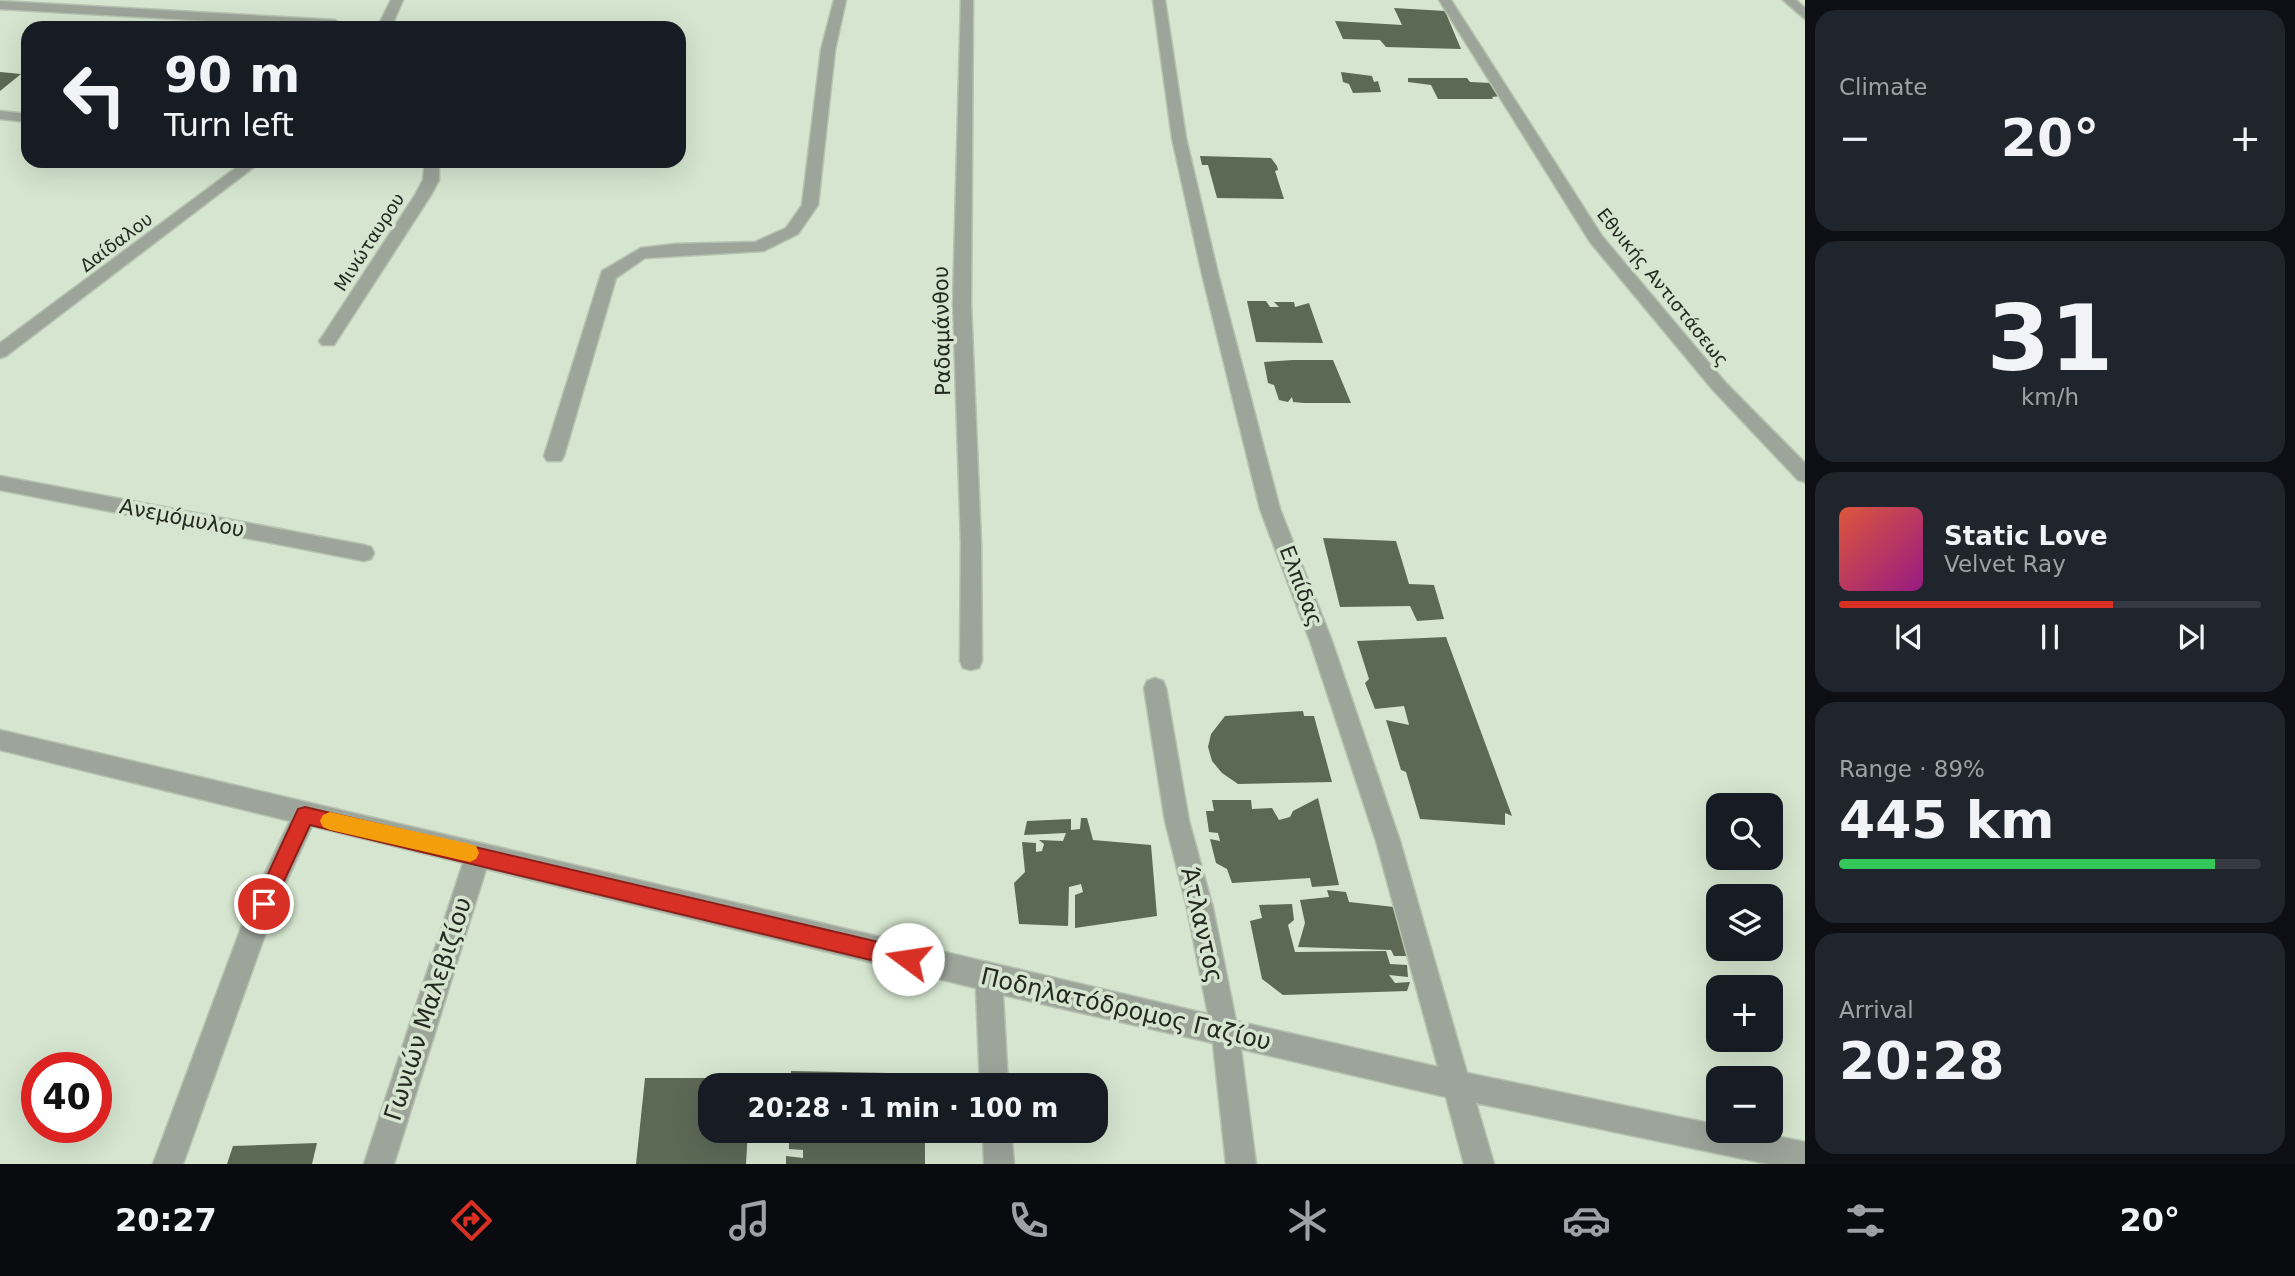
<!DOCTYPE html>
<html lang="en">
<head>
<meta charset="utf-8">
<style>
	body { margin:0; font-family:"DejaVu Sans",sans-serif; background:#20242c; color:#f1f3f6; height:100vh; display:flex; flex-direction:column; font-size:26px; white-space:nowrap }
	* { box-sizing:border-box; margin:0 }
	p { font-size:23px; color:#9ea1a6 }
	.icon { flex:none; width:38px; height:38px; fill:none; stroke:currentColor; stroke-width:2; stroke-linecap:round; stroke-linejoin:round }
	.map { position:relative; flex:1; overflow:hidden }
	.details { display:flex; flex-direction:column; gap:10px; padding:10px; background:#0d0f14; width:490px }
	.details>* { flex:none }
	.top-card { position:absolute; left:21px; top:21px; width:665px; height:147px; border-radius:21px; box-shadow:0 7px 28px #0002; background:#171b24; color:#f1f3f6; overflow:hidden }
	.fabs { position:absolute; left:1706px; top:793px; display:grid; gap:14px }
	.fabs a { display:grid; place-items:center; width:77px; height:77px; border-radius:14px; background:#171b24; box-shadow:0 7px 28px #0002; font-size:35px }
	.speed { position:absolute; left:21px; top:1052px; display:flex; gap:14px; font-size:35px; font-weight:700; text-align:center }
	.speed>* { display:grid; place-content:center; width:91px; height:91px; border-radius:50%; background:#171b24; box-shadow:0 7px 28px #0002; line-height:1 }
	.speed .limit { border:10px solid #d22; background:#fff; color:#111 }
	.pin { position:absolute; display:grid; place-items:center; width:60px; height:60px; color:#fff; margin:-30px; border:4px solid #fff; border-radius:50%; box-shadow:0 2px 7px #0007 }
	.me { position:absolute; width:77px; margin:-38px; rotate:284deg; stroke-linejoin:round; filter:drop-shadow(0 0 5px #0008) }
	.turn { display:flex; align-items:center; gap:24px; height:147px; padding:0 28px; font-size:32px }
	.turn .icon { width:91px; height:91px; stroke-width:2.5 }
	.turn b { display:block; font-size:49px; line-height:60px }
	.big { font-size:52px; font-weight:700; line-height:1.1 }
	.details .tile { flex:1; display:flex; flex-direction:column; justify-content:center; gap:10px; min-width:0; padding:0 24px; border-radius:21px; background:#20242c }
	.details .dial { align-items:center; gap:0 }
	.dial b { font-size:91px; line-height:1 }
	.song { display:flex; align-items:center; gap:21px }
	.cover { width:84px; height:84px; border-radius:10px; background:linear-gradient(135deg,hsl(10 70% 55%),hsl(310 70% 35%)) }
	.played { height:7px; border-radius:4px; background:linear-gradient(90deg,#d93025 65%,#363941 65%) }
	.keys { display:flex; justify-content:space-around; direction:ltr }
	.heat { display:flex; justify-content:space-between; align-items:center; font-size:38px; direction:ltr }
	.charge { height:10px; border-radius:5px; background:linear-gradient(90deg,#34c759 89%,#363941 0) }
	.trip { position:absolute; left:698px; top:1073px; width:410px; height:70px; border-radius:21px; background:#171b24; box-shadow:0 7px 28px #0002; font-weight:700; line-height:70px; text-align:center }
	.tabs { display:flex; height:112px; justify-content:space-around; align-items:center; background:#090b0e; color:#9ea1a6 }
	.tabs .icon { width:49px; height:49px }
	.tabs .active { color:#d93025 }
	.tabs b { font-size:32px; color:#f1f3f6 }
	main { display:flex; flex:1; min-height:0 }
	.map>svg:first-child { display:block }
</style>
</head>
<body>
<main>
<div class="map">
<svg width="1805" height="1164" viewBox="0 0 1805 1164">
	<rect width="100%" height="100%" fill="#d5e5cf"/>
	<g fill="#5b6955">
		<path d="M1394 8 1445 11 1461 49 1386 47 1380 40 1343 39 1335 21 1402 25Z"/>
		<path d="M0 72 21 74 0 91Z"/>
		<path d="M1341 72 1372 76 1374 82 1378 81 1381 92 1353 93 1349 84 1343 82Z"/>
		<path d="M1408 78H1467L1470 82 1492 83 1501 96 1492 97 1493 99H1438L1431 85 1408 82Z"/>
		<path d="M1200 156 1271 158 1277 166 1278 170 1275 171 1284 199 1217 198 1208 165H1202Z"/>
		<path d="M1247 301H1266L1270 307H1279L1274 302H1294L1295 307 1309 303 1323 343 1256 342Z"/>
		<path d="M1293 360H1333L1351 403H1304L1293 402 1292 397 1288 402 1279 400 1274 385 1268 383 1264 362Z"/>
		<path d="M1323 538 1396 541 1409 584 1434 585 1444 619 1417 621 1410 606 1340 607Z"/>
		<path d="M1446 637 1512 816 1505 813V825L1420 819 1406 772 1401 770 1386 720 1409 725 1404 706 1375 709 1365 683 1369 679 1357 641Z"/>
		<path d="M1303 711 1304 716H1314L1332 782 1238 784 1222 773 1212 761 1208 747 1211 734 1225 716Z"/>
		<path d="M1318 798 1339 885 1312 887 1310 878 1232 883 1227 869 1216 863 1210 839 1220 841 1218 833 1209 832 1206 811H1214L1212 800H1251L1252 809 1272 808 1279 820 1290 817 1293 811Z"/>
		<path d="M1081 818H1087L1093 840 1151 845 1157 916 1075 928V895L1083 892 1081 884 1069 887 1068 926 1019 924 1014 883 1025 872 1022 842 1036 843V852L1042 851 1044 844 1039 840 1063 841 1066 833 1024 835 1027 821 1071 819V830L1080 829Z"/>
		<path d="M1327 890 1346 892 1349 902 1394 907 1408 956H1394L1391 950 1298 947 1305 923 1300 900 1329 897Z"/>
		<path d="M1292 904 1294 920 1288 925 1295 952 1386 951 1390 964 1407 965 1408 977 1389 975 1395 983 1410 982 1407 991 1283 995 1262 979 1250 921 1262 918 1259 905Z"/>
		<path d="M791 1071 939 1074 940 1085H790Z"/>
		<path d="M645 1078H751L750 1085H710V1130H748L746 1164H636Z"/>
		<path d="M789 1130H941V1138L925 1139V1164H786V1156L803 1158V1150L789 1149Z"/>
		<path d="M317 1143 312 1164H227L233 1146Z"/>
	</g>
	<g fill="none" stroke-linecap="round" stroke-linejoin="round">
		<defs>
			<g id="minor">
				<path d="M391 0H403L391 28H377Z"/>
				<path d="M834 0H846L835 50 818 205 798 234 764 251 645 258 616 278 564 456 561 461H547L544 456 602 271 641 248 675 244 755 242 786 228 802 205 821 50Z"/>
				<path d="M961 0H973L971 304 981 543 982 661 979 668 971 670 963 668 960 661 961 543 953 304Z"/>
				<path d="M1153 0H1165L1186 138 1218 274 1280 509 1332 641 1400 841 1467 1073 1718 1125V1130H1747L1805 1142V1164H1768L1476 1103 1494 1164H1464L1446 1097 1241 1049 1256 1164H1226L1213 1043 1003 995 1008 1085H980L976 988 486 869 394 1164H364L463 863 312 826 275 907 183 1164H153L250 904 290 821 0 750V730L1208 1014 1187 908 1165 821 1144 688 1147 681 1155 678 1163 681 1166 688 1189 821 1213 908 1236 1021 1438 1067 1376 841 1310 641 1260 509 1202 274 1172 138Z"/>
				<path d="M1439 0H1451L1602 236 1725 382 1805 463V482L1798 480 1713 390 1590 242Z"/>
				<path d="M1783 0H1796L1805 8V19Z"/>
				<path d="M0 1 335 20 341 24 335 28 0 9Z"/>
				<path d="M0 111 28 114V122L0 119Z"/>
				<path d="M245 161H262L6 356 0 358V343Z"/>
				<path d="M425 161H439V180L431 195 334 345H322L319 341 322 337 415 195 423 180Z"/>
				<path d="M0 476 364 545 371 547 374 553 371 559 364 561 0 490Z"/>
				<path d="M983 1130H1011L1014 1164H984Z"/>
			</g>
		</defs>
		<use href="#minor" stroke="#b5c3b0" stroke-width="3"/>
		<use href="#minor" fill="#9da49a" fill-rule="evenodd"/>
	</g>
	<path fill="#d93025" stroke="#8d1f18" stroke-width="2" d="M305 807 908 949 915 952 918 959 915 966 908 969 310 825 270 911 264 914 257 911 254 904 257 898 298 809Z"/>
	<path fill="#f59e0b" d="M330 812 470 844 476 846 479 853 476 859 470 862 330 830 323 827 320 821 323 815Z"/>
	<g text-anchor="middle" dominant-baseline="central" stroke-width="7" stroke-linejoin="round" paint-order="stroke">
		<g font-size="18" fill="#232920" stroke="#d5e5cf">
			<text transform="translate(116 242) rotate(-37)">Δαίδαλου</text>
			<text transform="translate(369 242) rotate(-57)">Μινώταυρου</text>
			<text transform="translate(1663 287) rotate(51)">Εθνικής Αντιστάσεως</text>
		</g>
		<g font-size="21" fill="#232920" stroke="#d5e5cf">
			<text transform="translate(942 331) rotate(-91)">Ραδαμάνθου</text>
			<text transform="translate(182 518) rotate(11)">Ανεμόμυλου</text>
			<text transform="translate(1301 586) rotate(69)">Ελπίδας</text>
		</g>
		<g font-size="24" fill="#232920" stroke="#d5e5cf">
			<text transform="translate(1202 925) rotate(77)">Άτλαντος</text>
			<text transform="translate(428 1009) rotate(-72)">Γωνιών Μαλεβιζίου</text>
			<text transform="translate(1126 1009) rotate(13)">Ποδηλατόδρομος Γαζίου</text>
		</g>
	</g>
</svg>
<div class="fabs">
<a><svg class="icon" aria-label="search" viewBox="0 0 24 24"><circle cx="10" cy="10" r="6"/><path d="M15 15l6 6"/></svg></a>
<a><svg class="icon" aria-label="layers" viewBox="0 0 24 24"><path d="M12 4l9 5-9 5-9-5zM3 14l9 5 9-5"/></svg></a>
<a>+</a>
<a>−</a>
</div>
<div class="speed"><div class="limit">40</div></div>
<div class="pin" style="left:264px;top:904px;background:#d93025"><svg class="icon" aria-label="arrive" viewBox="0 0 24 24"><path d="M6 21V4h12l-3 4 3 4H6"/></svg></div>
<svg class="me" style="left:908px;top:959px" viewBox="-20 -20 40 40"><circle r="19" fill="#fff"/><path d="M0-13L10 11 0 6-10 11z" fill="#d93025"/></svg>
<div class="trip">20:28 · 1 min · 100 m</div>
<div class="top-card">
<div class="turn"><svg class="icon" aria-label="left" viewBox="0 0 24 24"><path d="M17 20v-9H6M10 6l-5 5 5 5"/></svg><div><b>90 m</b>Turn left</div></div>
</div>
</div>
<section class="details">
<div class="tile"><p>Climate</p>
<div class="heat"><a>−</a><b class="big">20°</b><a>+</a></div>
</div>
<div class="tile dial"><b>31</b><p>km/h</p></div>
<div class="tile">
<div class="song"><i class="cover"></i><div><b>Static Love</b><p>Velvet Ray</p></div></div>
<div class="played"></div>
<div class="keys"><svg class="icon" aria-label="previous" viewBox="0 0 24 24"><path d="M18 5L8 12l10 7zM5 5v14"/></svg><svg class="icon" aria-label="pause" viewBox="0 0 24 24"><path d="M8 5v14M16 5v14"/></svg><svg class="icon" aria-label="next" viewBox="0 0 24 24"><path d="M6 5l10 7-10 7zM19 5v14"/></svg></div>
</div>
<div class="tile"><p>Range · 89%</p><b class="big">445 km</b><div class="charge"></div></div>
<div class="tile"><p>Arrival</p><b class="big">20:28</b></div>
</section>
</main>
<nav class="tabs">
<b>20:27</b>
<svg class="icon active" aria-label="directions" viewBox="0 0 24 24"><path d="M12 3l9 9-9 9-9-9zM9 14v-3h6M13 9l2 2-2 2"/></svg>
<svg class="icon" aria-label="music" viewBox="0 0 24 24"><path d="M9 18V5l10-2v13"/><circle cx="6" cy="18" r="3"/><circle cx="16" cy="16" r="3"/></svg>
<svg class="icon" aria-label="phone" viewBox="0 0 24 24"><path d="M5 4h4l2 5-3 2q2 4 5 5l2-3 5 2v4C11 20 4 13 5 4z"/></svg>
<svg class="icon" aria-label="climate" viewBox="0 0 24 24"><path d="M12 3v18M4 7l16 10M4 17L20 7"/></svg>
<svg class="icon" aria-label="car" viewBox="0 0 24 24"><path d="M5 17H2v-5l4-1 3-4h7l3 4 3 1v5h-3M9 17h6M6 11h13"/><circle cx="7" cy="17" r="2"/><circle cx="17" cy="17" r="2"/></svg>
<svg class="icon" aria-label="filters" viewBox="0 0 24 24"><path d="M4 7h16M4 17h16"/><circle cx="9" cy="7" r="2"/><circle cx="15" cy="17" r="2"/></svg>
<b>20°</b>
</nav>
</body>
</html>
